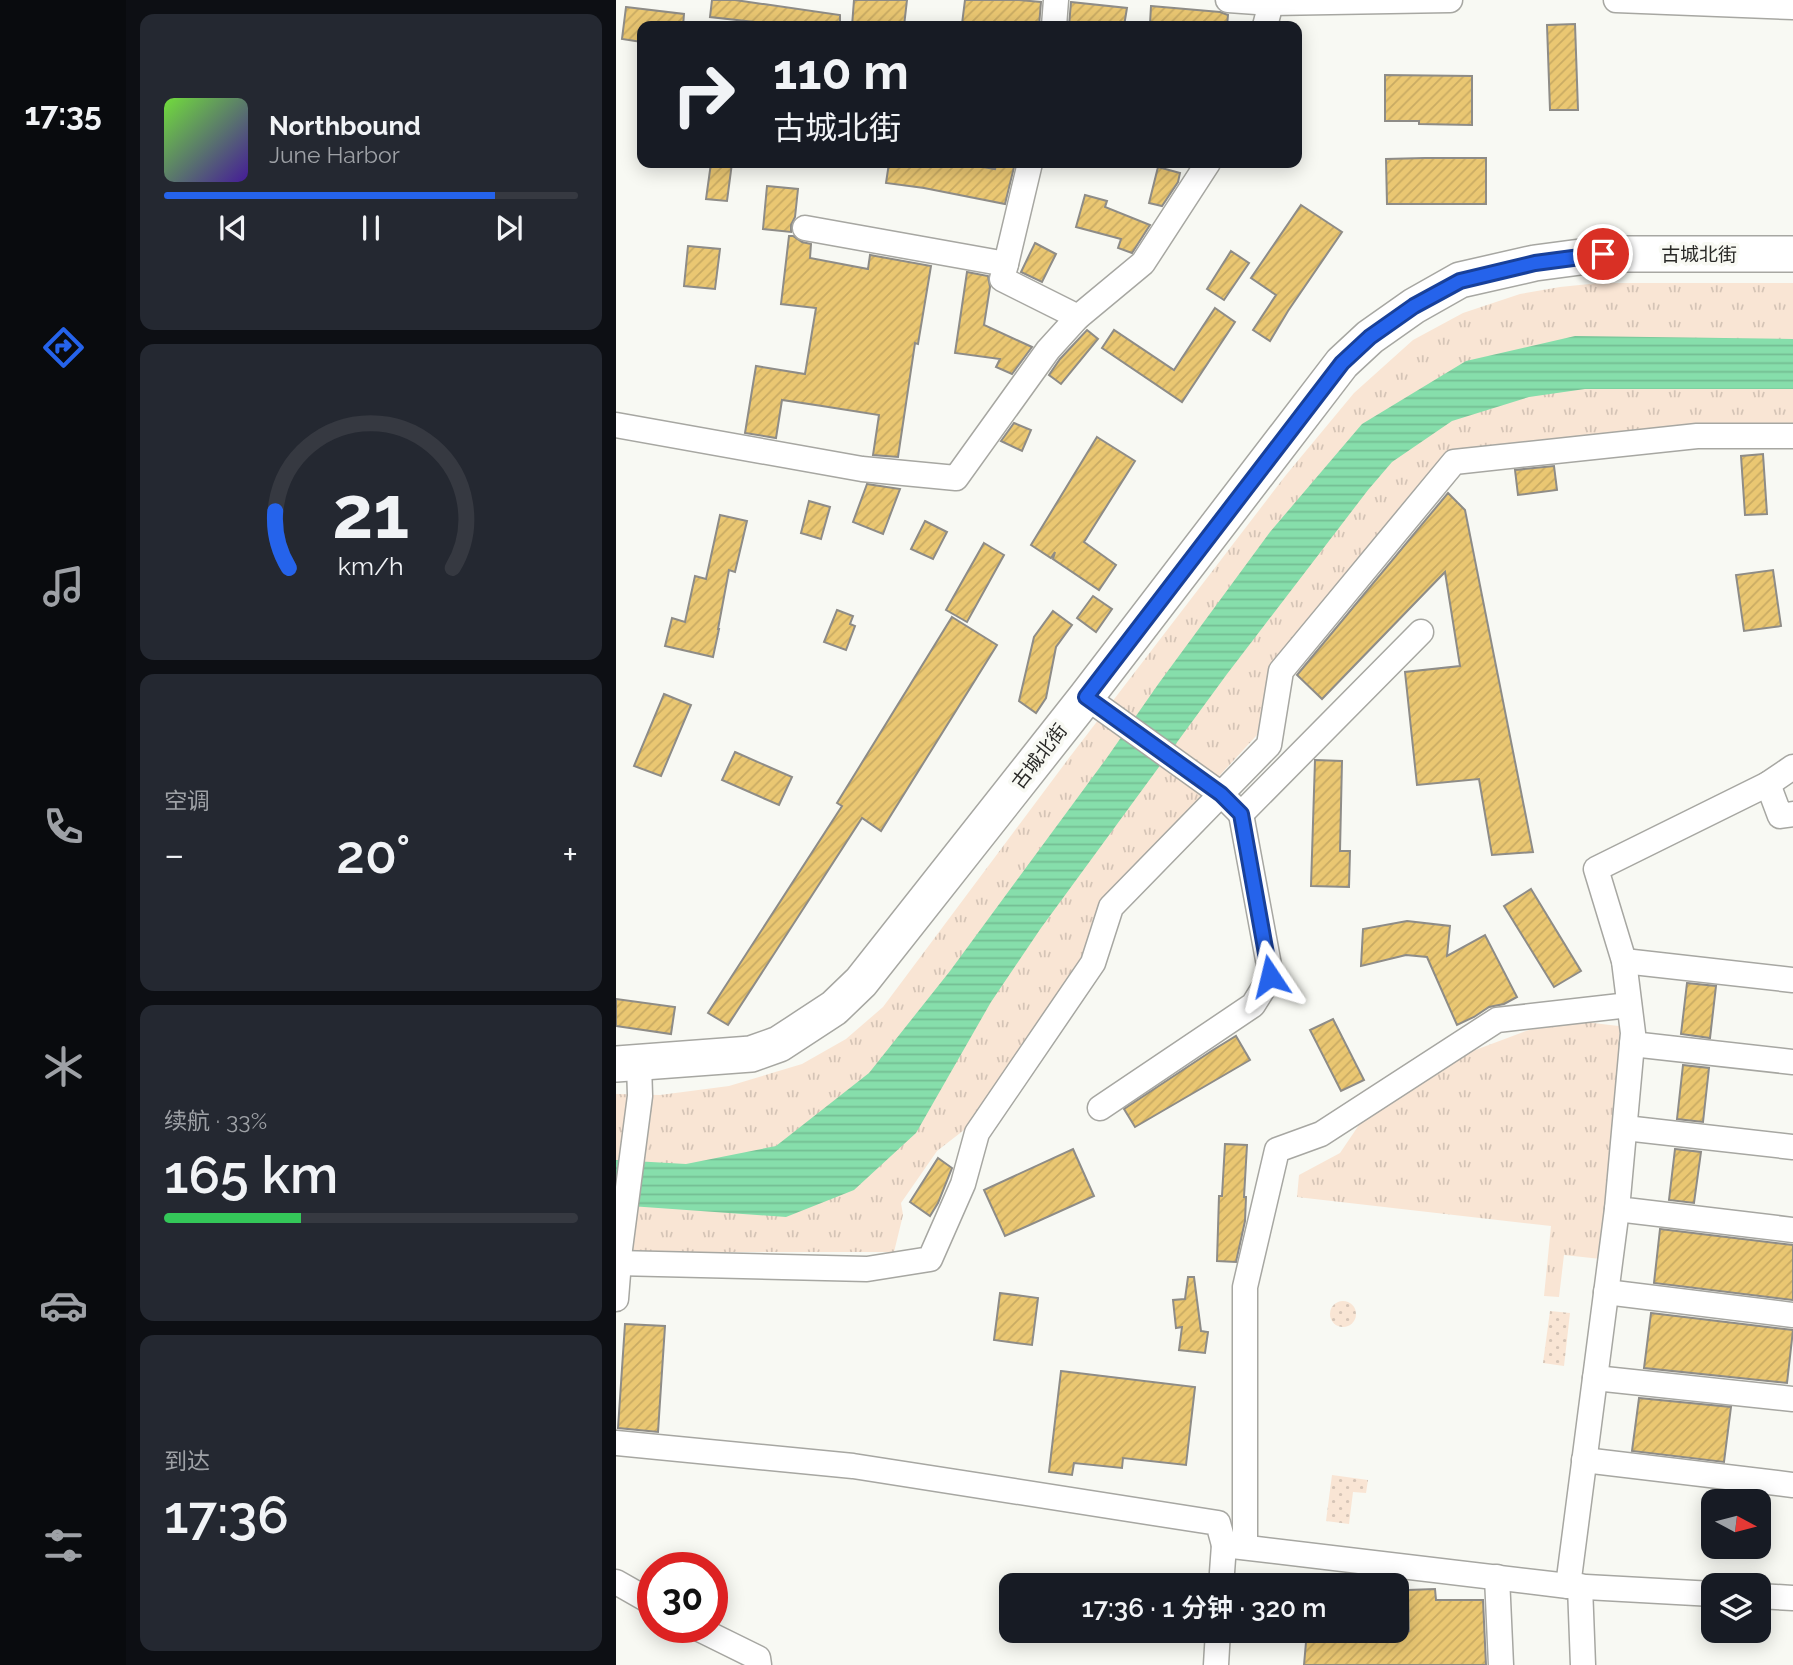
<!DOCTYPE html>
<html lang="zh">
<head>
<meta charset="utf-8">
<style>
	body { margin:0; font-family:Raleway,"Noto Sans SC",sans-serif; background:#242831; color:#f1f3f6; height:100vh; display:flex; flex-direction:column; font-size:26px; white-space:nowrap }
	* { box-sizing:border-box; margin:0 }
	p { font-size:23px; color:#9ea1a6 }
	.icon { flex:none; width:38px; height:38px; fill:none; stroke:currentColor; stroke-width:2; stroke-linecap:round; stroke-linejoin:round }
	.map { position:relative; flex:1; overflow:hidden }
	.panel { display:flex; flex-direction:column; gap:14px; padding:14px; background:#0d0f14; width:490px }
	.panel>* { flex:none }
	.guide { position:absolute; left:21px; top:21px; width:665px; height:147px; border-radius:14px; box-shadow:0 4px 18px #0003; background:#171b24; color:#f1f3f6; overflow:hidden }
	.needle { width:46px; rotate:97deg }
	.controls { position:absolute; left:1085px; top:1489px; display:grid; gap:14px }
	.controls a { display:grid; place-items:center; width:70px; height:70px; border-radius:14px; background:#171b24; box-shadow:0 4px 18px #0003; font-size:35px }
	.speed { position:absolute; left:21px; top:1552px; display:flex; gap:14px; font-size:35px; font-weight:700; text-align:center }
	.speed>* { display:grid; place-content:center; width:91px; height:91px; border-radius:50%; background:#171b24; box-shadow:0 4px 18px #0003; line-height:1 }
	.speed .limit { border:10px solid #d22; background:#fff; color:#111 }
	.pin { position:absolute; display:grid; place-items:center; width:60px; height:60px; color:#fff; margin:-30px; border:4px solid #fff; border-radius:50%; box-shadow:0 2px 7px #0007 }
	.me { position:absolute; width:77px; margin:-38px; rotate:350deg; stroke-linejoin:round; filter:drop-shadow(0 0 5px #0008) }
	.turn { display:flex; align-items:center; gap:24px; height:147px; padding:0 21px; font-size:32px }
	.turn .icon { width:91px; height:91px; stroke-width:2.5 }
	.turn b { display:block; font-size:49px; line-height:60px }
	.big { font-size:52px; font-weight:600; line-height:1.1 }
	.panel .widget { flex:1; display:flex; flex-direction:column; justify-content:center; gap:10px; min-width:0; padding:0 24px; border-radius:14px; background:#242831 }
	.panel .dial { align-items:center; gap:0 }
	.dial svg { height:182px; overflow:visible; fill:none; stroke:#363941; stroke-width:7; stroke-linecap:round; text-anchor:middle }
	.dial text { fill:#f1f3f6; stroke:none }
	.song { display:flex; align-items:center; gap:21px }
	.cover { width:84px; height:84px; border-radius:10px; background:linear-gradient(135deg,hsl(100 70% 55%),hsl(260 70% 35%)) }
	.played { height:7px; border-radius:4px; background:linear-gradient(90deg,#2563eb 80%,#363941 80%) }
	.keys { display:flex; justify-content:space-around; direction:ltr }
	.heat { display:flex; justify-content:space-between; align-items:center; font-size:38px; direction:ltr }
	.charge { height:10px; border-radius:5px; background:linear-gradient(90deg,#34c759 33%,#363941 0) }
	.trip { position:absolute; left:383px; top:1573px; width:410px; height:70px; border-radius:14px; background:#171b24; box-shadow:0 4px 18px #0003; font-weight:600; line-height:70px; text-align:center }
	main { display:flex; flex:1; min-height:0 }
	.menu { display:flex; flex-direction:column; width:126px; justify-content:space-around; align-items:center; background:#090b0e; color:#9ea1a6 }
	.menu .icon { width:49px; height:49px }
	.menu .selected { color:#2563eb }
	.menu b { font-size:32px; color:#f1f3f6 }
	.map>svg:first-child { display:block }
</style>
</head>
<body>
<main>
<nav class="menu">
<b>17:35</b>
<svg class="icon selected" aria-label="directions" viewBox="0 0 24 24"><path d="M12 3l9 9-9 9-9-9zM9 14v-3h6M13 9l2 2-2 2"/></svg>
<svg class="icon" aria-label="music" viewBox="0 0 24 24"><path d="M9 18V5l10-2v13"/><circle cx="6" cy="18" r="3"/><circle cx="16" cy="16" r="3"/></svg>
<svg class="icon" aria-label="phone" viewBox="0 0 24 24"><path d="M5 4h4l2 5-3 2q2 4 5 5l2-3 5 2v4C11 20 4 13 5 4z"/></svg>
<svg class="icon" aria-label="climate" viewBox="0 0 24 24"><path d="M12 3v18M4 7l16 10M4 17L20 7"/></svg>
<svg class="icon" aria-label="car" viewBox="0 0 24 24"><path d="M5 17H2v-5l4-1 3-4h7l3 4 3 1v5h-3M9 17h6M6 11h13"/><circle cx="7" cy="17" r="2"/><circle cx="17" cy="17" r="2"/></svg>
<svg class="icon" aria-label="filters" viewBox="0 0 24 24"><path d="M4 7h16M4 17h16"/><circle cx="9" cy="7" r="2"/><circle cx="15" cy="17" r="2"/></svg>
</nav>
<section class="panel">
<div class="widget">
<div class="song"><i class="cover"></i><div><b>Northbound</b><p>June Harbor</p></div></div>
<div class="played"></div>
<div class="keys"><svg class="icon" aria-label="previous" viewBox="0 0 24 24"><path d="M18 5L8 12l10 7zM5 5v14"/></svg><svg class="icon" aria-label="pause" viewBox="0 0 24 24"><path d="M8 5v14M16 5v14"/></svg><svg class="icon" aria-label="next" viewBox="0 0 24 24"><path d="M6 5l10 7-10 7zM19 5v14"/></svg></div>
</div>
<div class="widget dial"><svg viewBox="0 0 100 80">
<path d="M14 69A42 42 0 1 1 86 69"/>
<path d="M14 69A42 42 0 0 1 8 44" stroke="#2563eb"/>
<text x="50" y="56" font-size="32" font-weight="700">21</text>
<text x="50" y="72" font-size="11">km/h</text>
</svg></div>
<div class="widget"><p>空调</p>
<div class="heat"><a>−</a><b class="big">20°</b><a>+</a></div>
</div>
<div class="widget"><p>续航 · 33%</p><b class="big">165 km</b><div class="charge"></div></div>
<div class="widget"><p>到达</p><b class="big">17:36</b></div>
</section>
<div class="map">
<svg width="1177" height="1665" viewBox="0 0 1177 1665">
	<defs>
		<pattern id="grass-dots" width="8" height="8" patternUnits="userSpaceOnUse" patternTransform="scale(1.75)"><rect width="8" height="8" fill="#f9e5d4"/><path d="M2 2h.1M6 6h.1" fill="none" stroke="#d5c4b6" stroke-width="1.8" stroke-linecap="round"/></pattern>
		<pattern id="park-tufts" width="24" height="20" patternUnits="userSpaceOnUse" patternTransform="scale(1.75)"><rect width="24" height="20" fill="#f9e5d4"/><path d="M3 7l-1-3M5 7V3M7 7l1-3M15 17l-1-3M17 17v-4M19 17l1-3" fill="none" stroke="#d5c4b6"/></pattern>
		<pattern id="water-rules" width="6" height="5" patternUnits="userSpaceOnUse" patternTransform="scale(1.75)"><rect width="6" height="5" fill="#86deab"/><path d="M0 2.5h6" fill="none" stroke="#74be93"/></pattern>
		<pattern id="building-hatch" width="6" height="6" patternUnits="userSpaceOnUse" patternTransform="scale(1.75)"><rect width="6" height="6" fill="#eac772"/><path d="M-1 1l2-2M0 6l6-6M5 7l2-2" fill="none" stroke="#c9ab63"/></pattern>
	</defs>
	<rect width="100%" height="100%" fill="#f8f9f3"/>
	<g fill="url(#grass-dots)">
		<circle cx="727" cy="1314" r="13"/>
		<path d="M934 1311 954 1313 948 1366 927 1363Z"/>
		<path d="M716 1475 752 1480 750 1493 737 1492 733 1524 710 1521Z"/>
	</g>
	<g fill="url(#park-tufts)">
		<path d="M983 283H1177V424L1016 432 831 452 660 668 641 735 500 888 466 964 348 1130 321 1151 285 1203 287 1215 278 1252H60L0 1250V1094L44 1095 113 1086 186 1064 230 1039 267 1007 453 758 670 475 738 393 797 340 847 313 904 294 944 287Z"/>
		<path d="M969 1022 1011 1027 985 1259 948 1255 943 1297 928 1296 935 1226 681 1197 683 1175 724 1153 749 1116 830 1061 913 1030Z"/>
	</g>
	<path fill="url(#water-rules)" d="M959 336 1177 339V389H969L913 397 836 421 776 462 752 490 611 674 425 928 375 1002 300 1133 238 1190 170 1217 0 1205V1160L70 1164 160 1146 253 1073 334 971 490 759 543 683 654 532 746 424 850 361Z"/>
	<g fill="url(#building-hatch)" stroke="#8e8c87" stroke-width="2">
		<path d="M96 0H119L224 15V26H148L149 23 94 17Z"/>
		<path d="M238 0H291L288 26H236Z"/>
		<path d="M349 0H403L425 2 423 26H351L352 25 346 24Z"/>
		<path d="M455 2 511 8 508 26H453Z"/>
		<path d="M535 6 604 12 612 15 611 26H558L534 24Z"/>
		<path d="M10 7 68 14 67 26H26V42L6 39Z"/>
		<path d="M959 24 962 110H934L931 25Z"/>
		<path d="M769 75 856 76V125L803 124V121H769Z"/>
		<path d="M809 158H870V204H771L770 159Z"/>
		<path d="M95 163H116L111 201 90 199Z"/>
		<path d="M273 163H344L379 169 381 163H399L389 204 308 188 270 183Z"/>
		<path d="M542 167 564 173 562 182 546 206 533 203Z"/>
		<path d="M151 186 182 189 179 217 175 225V232L147 229Z"/>
		<path d="M469 195 491 201 489 207 534 225 516 253 502 248 505 239 460 227Z"/>
		<path d="M685 205 726 232 672 311 654 341 637 330 660 295 635 278Z"/>
		<path d="M173 236H177L186 242 195 244 194 258 252 269 254 255 315 266 302 344 299 343 282 457 257 455 263 415 206 406 166 400 160 438 129 433 140 366 189 374 200 308 165 304Z"/>
		<path d="M419 243 440 254 426 282 405 272Z"/>
		<path d="M72 246 104 249 99 289 68 286Z"/>
		<path d="M615 251 633 263 608 300 591 289Z"/>
		<path d="M351 272 372 276 374 287 368 325 416 347 396 374 380 367 384 359 339 353Z"/>
		<path d="M599 308 619 322 566 402 486 348 498 330 558 370Z"/>
		<path d="M471 330 482 339 445 384 433 375 444 359Z"/>
		<path d="M398 423 415 430 406 451 385 441Z"/>
		<path d="M481 437 519 461 468 542 500 565 483 590 437 559 439 552 435 558 415 545Z"/>
		<path d="M1147 454 1151 514 1129 515 1125 456Z"/>
		<path d="M938 466 941 490 902 495 899 470Z"/>
		<path d="M251 484 284 489 267 534 237 522Z"/>
		<path d="M832 493 849 510 917 852 876 855 863 779 801 785 789 672 844 666 829 572 706 699 681 675Z"/>
		<path d="M193 501 214 507 205 539 185 533Z"/>
		<path d="M104 515 131 521 119 572 113 570 102 629H103L97 657 49 646 56 618 69 622 79 576 90 579Z"/>
		<path d="M309 521 331 532 317 559 295 549Z"/>
		<path d="M368 543 388 555 351 622 330 610Z"/>
		<path d="M1157 570 1165 626 1128 631 1120 575Z"/>
		<path d="M477 596 496 609 480 632 461 618Z"/>
		<path d="M221 610 237 616 234 624 239 626 230 650 208 642Z"/>
		<path d="M437 611 456 625 440 647 430 698 420 713 403 701 418 637Z"/>
		<path d="M336 617 381 645 265 831 246 818 112 1025 92 1013 226 806 221 803Z"/>
		<path d="M48 694 75 705 45 776 18 766Z"/>
		<path d="M119 752 176 777 163 805 106 780Z"/>
		<path d="M699 760 726 761 724 851H734L733 887 695 886Z"/>
		<path d="M915 889 965 971 938 987 888 906Z"/>
		<path d="M791 921 834 926 831 956 869 935 901 997 888 1004 873 1007 858 1017 841 1025 811 957 790 955 745 966 747 929Z"/>
		<path d="M1071 983 1100 986 1094 1038 1065 1034Z"/>
		<path d="M0 999 59 1007 55 1034 0 1026Z"/>
		<path d="M717 1019 748 1080 725 1091 694 1030Z"/>
		<path d="M620 1036 634 1060 519 1127 508 1109 597 1050Z"/>
		<path d="M1067 1065 1093 1068 1087 1122 1061 1119Z"/>
		<path d="M609 1144 631 1145 628 1197H630L629 1221 620 1262 601 1261 603 1196H606Z"/>
		<path d="M457 1149 478 1196 389 1236 368 1190Z"/>
		<path d="M1059 1149 1085 1152 1078 1203 1053 1200Z"/>
		<path d="M322 1158 336 1168 322 1203 314 1216 294 1202Z"/>
		<path d="M1044 1229 1177 1245V1300L1038 1283Z"/>
		<path d="M572 1277H578L585 1331 592 1332 589 1353 563 1350 566 1327 560 1328 557 1300 569 1299Z"/>
		<path d="M384 1293 422 1298 416 1345 378 1340Z"/>
		<path d="M1035 1313 1177 1330 1171 1383 1028 1368Z"/>
		<path d="M9 1324 49 1326 42 1432 2 1428Z"/>
		<path d="M445 1371 579 1387 570 1465 507 1458 506 1468 458 1463 456 1475 433 1472Z"/>
		<path d="M1023 1398 1115 1407 1108 1462 1016 1451Z"/>
		<path d="M819 1589 820 1600H867L870 1665H688L691 1631H793L792 1590Z"/>
	</g>
	<g fill="none" stroke-linecap="round" stroke-linejoin="round">
		<defs>
			<g id="street">
				<path d="M612 0 655 3 834 0"/>
				<path d="M1000 0 1177 7"/>
				<path d="M438 26 440 0"/>
				<path d="M649 26 655 3"/>
				<path d="M189 228 390 264 414 163"/>
				<path d="M390 264 386 279 462 317"/>
				<path d="M0 425 246 469 340 478 432 350 462 317 527 263 592 163"/>
				<path d="M470 697 605 794 625 814 805 632"/>
				<path d="M1177 767 1152 784 980 869 1008 961 1017 1033 1001 1209 1177 1230"/>
				<path d="M1152 784 1164 816 1177 814"/>
				<path d="M1008 961 1177 980"/>
				<path d="M1016 1044 1177 1062"/>
				<path d="M484 1108 637 1005 655 976 625 814"/>
				<path d="M1009 1128 1177 1147"/>
				<path d="M1001 1209 952 1586 1097 1594"/>
				<path d="M0 1263 251 1269 314 1259 347 1184 361 1133 477 963 495 907 653 745 665 671 838 462 1081 436H1177"/>
				<path d="M990 1292 1177 1315"/>
				<path d="M0 1299 4 1249 24 1096 23 1063"/>
				<path d="M979 1378 1177 1399"/>
				<path d="M0 1443 237 1466 602 1523 608 1545 952 1586"/>
				<path d="M968 1460 1177 1485"/>
				<path d="M629 1547V1287L661 1150 705 1134 881 1020 1013 1005"/>
				<path d="M881 1577 885 1665"/>
				<path d="M0 1582 37 1603"/>
				<path d="M605 1586 608 1545"/>
				<path d="M964 1586 967 1665"/>
				<path d="M1143 1596 1177 1598"/>
				<path d="M81 1628 142 1658 143 1665"/>
				<path d="M600 1665 602 1631"/>
			</g>
			<path id="secondary" d="M0 1064 135 1054 163 1044 189 1027 218 1008 245 982 470 697 726 363 754 337 798 306 844 280 919 263 987 254H1177"/>
		</defs>
		<use href="#street" stroke="#a7a7a2" stroke-width="27"/>
		<use href="#secondary" stroke="#a7a7a2" stroke-width="38"/>
		<use href="#street" stroke="#fff" stroke-width="24"/>
		<use href="#secondary" stroke="#fff" stroke-width="35"/>
	</g>
	<g fill="none" stroke-linecap="round" stroke-linejoin="round">
		<defs>
			<path id="route" d="M654 976 625 814 605 794 470 697 726 363 754 337 798 306 844 281 919 263 987 254"/>
		</defs>
		<use href="#route" stroke="#184099" stroke-width="18"/>
		<use href="#route" stroke="#2563eb" stroke-width="12"/>
	</g>
	<g text-anchor="middle" dominant-baseline="central" stroke-width="7" stroke-linejoin="round" paint-order="stroke">
		<g font-size="19" fill="#292927" stroke="#f8f9f3">
			<text x="1083" y="254">古城北街</text>
			<text transform="translate(423 756) rotate(-52)">古城北街</text>
		</g>
	</g>
</svg>
<div class="controls">
<a><svg class="needle" viewBox="-14 -14 28 28"><path d="M0-13l5 13h-10z" fill="#e53935"/><path d="M0 13l5-13h-10z" fill="#9ea1a6"/></svg></a>
<a><svg class="icon" aria-label="layers" viewBox="0 0 24 24"><path d="M12 4l9 5-9 5-9-5zM3 14l9 5 9-5"/></svg></a>
</div>
<div class="speed"><div class="limit">30</div></div>
<div class="pin" style="left:987px;top:254px;background:#d93025"><svg class="icon" aria-label="arrive" viewBox="0 0 24 24"><path d="M6 21V4h12l-3 4 3 4H6"/></svg></div>
<svg class="me" style="left:654px;top:976px" viewBox="-20 -20 40 40"><path d="M0-17L14 15 0 8-14 15z" fill="#2563eb" stroke="#fff" stroke-width="4"/></svg>
<div class="trip">17:36 · 1 分钟 · 320 m</div>
<div class="guide">
<div class="turn"><svg class="icon" aria-label="right" viewBox="0 0 24 24"><path d="M7 20v-9h11M14 6l5 5-5 5"/></svg><div><b>110 m</b>古城北街</div></div>
</div>
</div>
</main>
</body>
</html>
